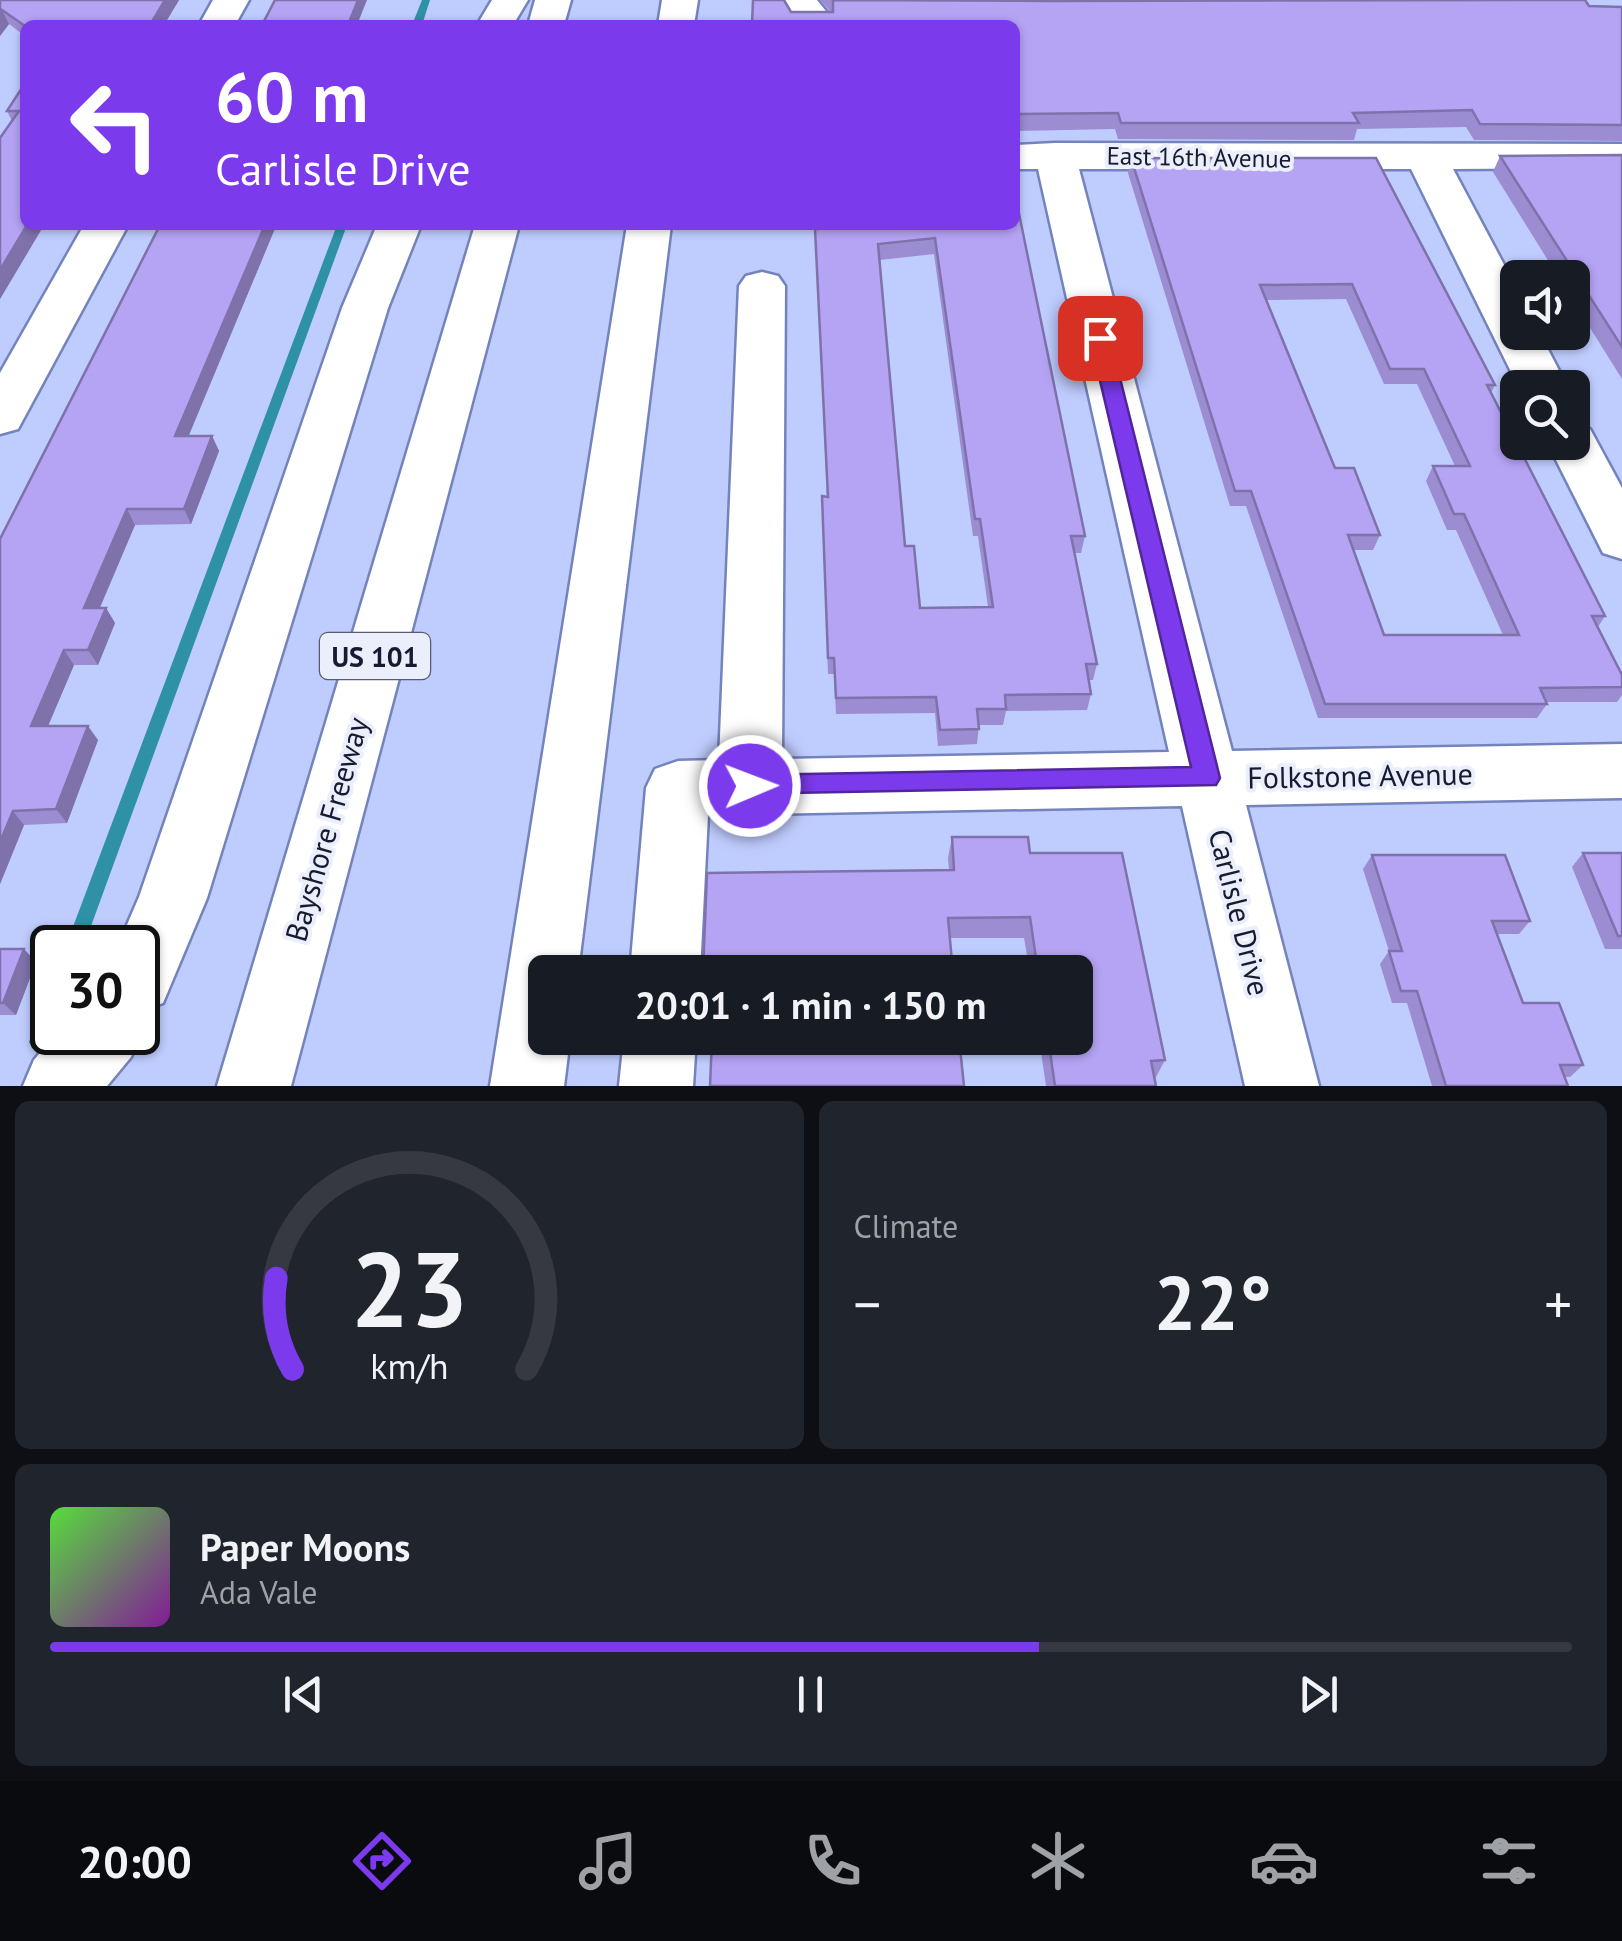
<!DOCTYPE html>
<html lang="en">
<head>
<meta charset="utf-8">
<style>
	body { margin:0; font-family:"PT Sans",sans-serif; background:#20242c; color:#f1f3f6; height:100vh; display:flex; flex-direction:column; font-size:38px; white-space:nowrap }
	* { box-sizing:border-box; margin:0 }
	p { font-size:32px; color:#9ea1a6 }
	.icon { flex:none; width:55px; height:55px; fill:none; stroke:currentColor; stroke-width:2; stroke-linecap:round; stroke-linejoin:round }
	.map { position:relative; height:1086px; overflow:hidden }
	.side { display:flex; flex-direction:column; gap:15px; padding:15px; background:#0d0f14; flex:1 }
	.side>* { flex:none }
	.top-card { position:absolute; left:20px; top:20px; width:1000px; height:210px; border-radius:15px; box-shadow:0 2px 8px #0004; background:#7c3aed; color:#fff; overflow:hidden }
	.controls { position:absolute; left:1500px; top:260px; display:grid; gap:20px }
	.controls a { display:grid; place-items:center; width:90px; height:90px; border-radius:15px; background:#171b24; box-shadow:0 2px 8px #0004; font-size:50px }
	.speed { position:absolute; left:30px; top:925px; display:flex; gap:20px; font-size:50px; font-weight:700; text-align:center }
	.speed>* { display:grid; place-content:center; width:130px; height:130px; border-radius:50%; background:#171b24; box-shadow:0 2px 8px #0004; line-height:1 }
	.speed .limit { border:5px solid #111; border-radius:15px; background:#fff; color:#111 }
	.pin { position:absolute; display:grid; place-items:center; width:85px; height:85px; color:#fff; margin:-42px; border-radius:20px; box-shadow:0 5px 15px #0006 }
	.me { position:absolute; width:110px; margin:-55px; rotate:89deg; stroke-linejoin:round; filter:drop-shadow(0 0 8px #0008) }
	.turn { display:flex; align-items:center; gap:35px; height:210px; padding:0 30px; font-size:45px }
	.turn .icon { width:130px; height:130px; stroke-width:2.5 }
	.turn b { display:block; font-size:70px; line-height:85px }
	.big { font-size:75px; font-weight:700; line-height:1.1 }
	.side .tile { flex:1; display:flex; flex-direction:column; justify-content:center; gap:15px; min-width:0; padding:0 35px; border-radius:15px; background:#20242c }
	.side .dial { align-items:center; gap:0 }
	.dial svg { height:260px; overflow:visible; fill:none; stroke:#363941; stroke-width:7; stroke-linecap:round; text-anchor:middle }
	.dial text { fill:#f1f3f6; stroke:none }
	.song { display:flex; align-items:center; gap:30px }
	.cover { width:120px; height:120px; border-radius:15px; background:linear-gradient(135deg,hsl(110 70% 55%),hsl(290 70% 35%)) }
	.played { height:10px; border-radius:5px; background:linear-gradient(90deg,#7c3aed 65%,#363941 65%) }
	.keys { display:flex; justify-content:space-around; direction:ltr }
	.heat { display:flex; justify-content:space-between; align-items:center; font-size:55px; direction:ltr }
	.side .tiles { flex:1; display:grid; gap:15px; grid-template-columns:1fr 1fr }
	.tile:last-child { grid-column:span 2 }
	.trip { position:absolute; left:528px; top:955px; width:565px; height:100px; border-radius:15px; background:#171b24; box-shadow:0 2px 8px #0004; font-weight:700; line-height:100px; text-align:center }
	.tabs { display:flex; height:160px; justify-content:space-around; align-items:center; background:#090b0e; color:#9ea1a6 }
	.tabs .icon { width:70px; height:70px }
	.tabs .active { color:#7c3aed }
	.tabs b { font-size:45px; color:#f1f3f6 }
	.map>svg:first-child { display:block }
</style>
</head>
<body>
<div class="map">
<svg width="1622" height="1086" viewBox="0 0 1622 1086">
	<rect width="100%" height="100%" fill="#bfccfe"/>
	<g fill="none" stroke-linecap="round" stroke-linejoin="round">
		<g fill="#2f91a5" fill-rule="evenodd">
			<path d="M422 0H430L422 25H412Z"/>
			<path d="M337 225H347L83 948H65Z"/>
			<path d="M52 995V1027L44 1048 38 1051 32 1048 29 1042 46 998Z"/>
		</g>
		<defs>
			<g id="minor">
				<path d="M213 0H249L235 25H199Z"/>
				<path d="M779 0H817L830 16V25H794V18Z"/>
				<path d="M1055 143 1622 144V168L1453 169 1518 291V332H1539L1568 388H1519L1411 169H1079L1232 751 1622 744V798L1246 805 1319 1086H1245L1182 806 708 815 700 972H630L646 788 655 769 678 761 719 760 739 286 746 276 762 272 778 276 785 286 782 759 1169 752 1038 169H1015V145Z"/>
				<path d="M84 225H128L18 429 0 434V373Z"/>
				<path d="M1572 424 1590 429 1622 488V559L1603 553 1547 442H1572Z"/>
				<path d="M624 1038H696L693 1086H619Z"/>
			</g>
			<g id="highway">
				<path d="M492 0H528L513 25H477Z"/>
				<path d="M535 0H571L564 25H528Z"/>
				<path d="M662 0H698L694 25H658Z"/>
				<path d="M377 225H421L388 308 207 898 163 1003 138 1013V948H117L139 897 342 308Z"/>
				<path d="M475 225H519L291 1086H217Z"/>
				<path d="M627 225H671L578 972H545V1038H570L564 1086H490Z"/>
				<path d="M138 1023 141 1032 131 1057 107 1086H23L34 1060 57 1032H138Z"/>
			</g>
		</defs>
		<use href="#minor" stroke="#7583bd" stroke-width="5"/>
		<use href="#highway" stroke="#7583bd" stroke-width="5"/>
		<use href="#minor" fill="#fff" fill-rule="evenodd"/>
		<use href="#highway" fill="#fff" fill-rule="evenodd"/>
	</g>
	<g fill="#9c8cd2" fill-rule="evenodd">
		<path d="M0 0H179L164 25H25V36L9 24 0 36Z"/>
		<path d="M820 0H977L1589 6 1622 7V141L1474 140 1466 127 1357 129 1354 140 1118 139 1115 129 1015 131V25L791 12H831Z"/>
		<path d="M25 83V225H44L0 299 12 121 7 111Z"/>
		<path d="M1622 155V379L1572 299V278H1559L1493 172 1500 156Z"/>
		<path d="M1131 158H1376L1495 385 1491 393 1605 616 1598 627 1622 687V695L1617 702H1546L1547 704 1537 718H1318L1246 506H1230L1128 173ZM1346 299 1384 384H1417L1455 466H1433L1426 481 1447 530H1456L1503 635H1384L1353 550H1373L1380 535 1335 468 1267 300Z"/>
		<path d="M160 225H294L276 226 188 436H212L219 451 191 524 135 525 100 608H106L115 623 98 665H74L48 726 98 740 67 823 24 825 0 884V539Z"/>
		<path d="M1015 225 1085 536 1081 553H1075L1097 664 1093 680H1089L1091 694 1087 710 1006 711 1003 725H979L977 744 938 746 935 713 836 714 834 674H828L822 513V496L827 497 815 229ZM934 254 973 536H978L988 607 920 608 905 546 880 260Z"/>
		<path d="M952 837 1030 853 1165 1060 1155 1079 1156 1086H1046L1039 1038H1075V972H1030L1024 938H950L703 972 949 870 948 858Z"/>
		<path d="M1583 853H1622V949H1605L1572 867Z"/>
		<path d="M1372 855 1530 921 1519 934H1497L1523 1003 1583 1065 1570 1077H1565L1568 1086H1432L1407 1003H1392L1380 964 1389 951 1363 869Z"/>
		<path d="M0 949 36 962 16 1015H0Z"/>
	</g>
	<g fill="#7f72ab">
		<path d="M165 0H179L164 25H150Z"/>
		<path d="M358 0H367L357 25H348Z"/>
		<path d="M2 10 9 24 0 36V13Z"/>
		<path d="M27 225H44L0 299V270Z"/>
		<path d="M265 225 276 226 182 452 175 436Z"/>
		<path d="M212 436 219 451 191 524 184 509Z"/>
		<path d="M127 509 135 525 93 623 84 608Z"/>
		<path d="M106 608 115 623 98 665 88 650Z"/>
		<path d="M64 650 74 665 42 740 31 726Z"/>
		<path d="M88 726 98 740 67 823 56 809Z"/>
		<path d="M13 811 24 825 0 884V842Z"/>
		<path d="M24 949 36 962 16 1015 3 1003Z"/>
	</g>
	<g fill="#b5a3f4" stroke="#7f72ab" stroke-width="2.5" fill-rule="evenodd">
		<path d="M0 0H165L150 25 25 26 2 10 0 13Z"/>
		<path d="M275 0H358L348 25H262Z"/>
		<path d="M753 0H784L791 12H833V0L1050 1 1585 0 1589 6 1622 7V125L1480 124 1472 110 1353 113 1359 123H1121L1118 113 1015 114V25H752Z"/>
		<path d="M25 83V225H27L0 270V138L19 111H7Z"/>
		<path d="M1622 155V347L1500 156Z"/>
		<path d="M1131 158H1376L1495 385H1487L1605 616H1592L1622 675V687L1540 688 1547 704H1325L1251 491H1235ZM1352 284 1390 369H1424L1470 466H1433L1454 514H1464L1519 635H1384L1348 535H1380L1354 468H1335L1260 285Z"/>
		<path d="M1015 194 1085 536H1071L1097 664H1086L1091 694 1005 695 1006 709H977L979 729 940 730 936 697 836 698 834 658H828L822 496 828 497 815 229H819V225H1015ZM935 238 975 519H980L993 607 920 608 914 546H905L878 244Z"/>
		<path d="M160 225H265L175 436H212L184 509H127L84 608H106L88 650H64L31 726H88L56 809 13 811 0 842V539Z"/>
		<path d="M952 837H1028L1030 853H1122L1165 1060 1151 1061 1156 1086H1055L1048 1038H1075V972H1038L1030 917 948 918 953 972H703L707 873 954 870Z"/>
		<path d="M1583 853H1622V936H1618Z"/>
		<path d="M1372 855H1505L1530 921H1492L1523 1003H1559L1583 1065H1560L1568 1086H1446L1417 991H1401L1389 951H1402Z"/>
		<path d="M0 949H24L3 1003H0Z"/>
		<path d="M712 1038H959L964 1086H710Z"/>
	</g>
	<path fill="#7c3aed" stroke="#51269a" stroke-width="2.5" d="M1100 332 1110 338 1220 778 1216 785 741 794 737 786 741 778 750 775 1191 767 1090 338Z"/>
	<g text-anchor="middle" dominant-baseline="central" stroke-width="8" stroke-linejoin="round" paint-order="stroke">
		<g font-size="25" fill="#161b32" stroke="#ebeffc">
			<text transform="translate(1199 157) rotate(1)">East 16th Avenue</text>
		</g>
		<rect fill="#ebeffc" stroke="#565b6f" stroke-width="2.5" x="320" y="633" width="110" height="46" rx="8"/>
		<g font-size="28" font-weight="bold" fill="#161b32">
			<text x="375" y="656">US 101</text>
		</g>
		<g font-size="30" fill="#161b32" stroke="#ebeffc">
			<text transform="translate(1360 775) rotate(-1)">Folkstone Avenue</text>
			<text transform="translate(326 829) rotate(-74)">Bayshore Freeway</text>
			<text transform="translate(1240 912) rotate(76)">Carlisle Drive</text>
		</g>
	</g>
</svg>
<div class="controls">
<a><svg class="icon" aria-label="sound" viewBox="0 0 24 24"><path d="M4 9h4l5-4v14l-5-4H4zM17 9q2 3 0 6"/></svg></a>
<a><svg class="icon" aria-label="search" viewBox="0 0 24 24"><circle cx="10" cy="10" r="6"/><path d="M15 15l6 6"/></svg></a>
</div>
<div class="speed"><div class="limit">30</div></div>
<div class="pin" style="left:1100px;top:338px;background:#d93025"><svg class="icon" aria-label="arrive" viewBox="0 0 24 24"><path d="M6 21V4h12l-3 4 3 4H6"/></svg></div>
<svg class="me" style="left:750px;top:786px" viewBox="-20 -20 40 40"><circle r="17" fill="#7c3aed" stroke="#fff" stroke-width="3"/><path d="M0-11L8 9 0 5-8 9z" fill="#fff"/></svg>
<div class="trip">20:01 · 1 min · 150 m</div>
<div class="top-card">
<div class="turn"><svg class="icon" aria-label="left" viewBox="0 0 24 24"><path d="M17 20v-9H6M10 6l-5 5 5 5"/></svg><div><b>60 m</b>Carlisle Drive</div></div>
</div>
</div>
<section class="side">
<div class="tiles">
<div class="tile dial"><svg viewBox="0 0 100 80">
<path d="M14 69A42 42 0 1 1 86 69"/>
<path d="M14 69A42 42 0 0 1 9 41" stroke="#7c3aed"/>
<text x="50" y="56" font-size="32" font-weight="700">23</text>
<text x="50" y="72" font-size="11">km/h</text>
</svg></div>
<div class="tile"><p>Climate</p>
<div class="heat"><a>−</a><b class="big">22°</b><a>+</a></div>
</div>
<div class="tile">
<div class="song"><i class="cover"></i><div><b>Paper Moons</b><p>Ada Vale</p></div></div>
<div class="played"></div>
<div class="keys"><svg class="icon" aria-label="previous" viewBox="0 0 24 24"><path d="M18 5L8 12l10 7zM5 5v14"/></svg><svg class="icon" aria-label="pause" viewBox="0 0 24 24"><path d="M8 5v14M16 5v14"/></svg><svg class="icon" aria-label="next" viewBox="0 0 24 24"><path d="M6 5l10 7-10 7zM19 5v14"/></svg></div>
</div>
</div>
</section>
<nav class="tabs">
<b>20:00</b>
<svg class="icon active" aria-label="directions" viewBox="0 0 24 24"><path d="M12 3l9 9-9 9-9-9zM9 14v-3h6M13 9l2 2-2 2"/></svg>
<svg class="icon" aria-label="music" viewBox="0 0 24 24"><path d="M9 18V5l10-2v13"/><circle cx="6" cy="18" r="3"/><circle cx="16" cy="16" r="3"/></svg>
<svg class="icon" aria-label="phone" viewBox="0 0 24 24"><path d="M5 4h4l2 5-3 2q2 4 5 5l2-3 5 2v4C11 20 4 13 5 4z"/></svg>
<svg class="icon" aria-label="climate" viewBox="0 0 24 24"><path d="M12 3v18M4 7l16 10M4 17L20 7"/></svg>
<svg class="icon" aria-label="car" viewBox="0 0 24 24"><path d="M5 17H2v-5l4-1 3-4h7l3 4 3 1v5h-3M9 17h6M6 11h13"/><circle cx="7" cy="17" r="2"/><circle cx="17" cy="17" r="2"/></svg>
<svg class="icon" aria-label="filters" viewBox="0 0 24 24"><path d="M4 7h16M4 17h16"/><circle cx="9" cy="7" r="2"/><circle cx="15" cy="17" r="2"/></svg>
</nav>
</body>
</html>
